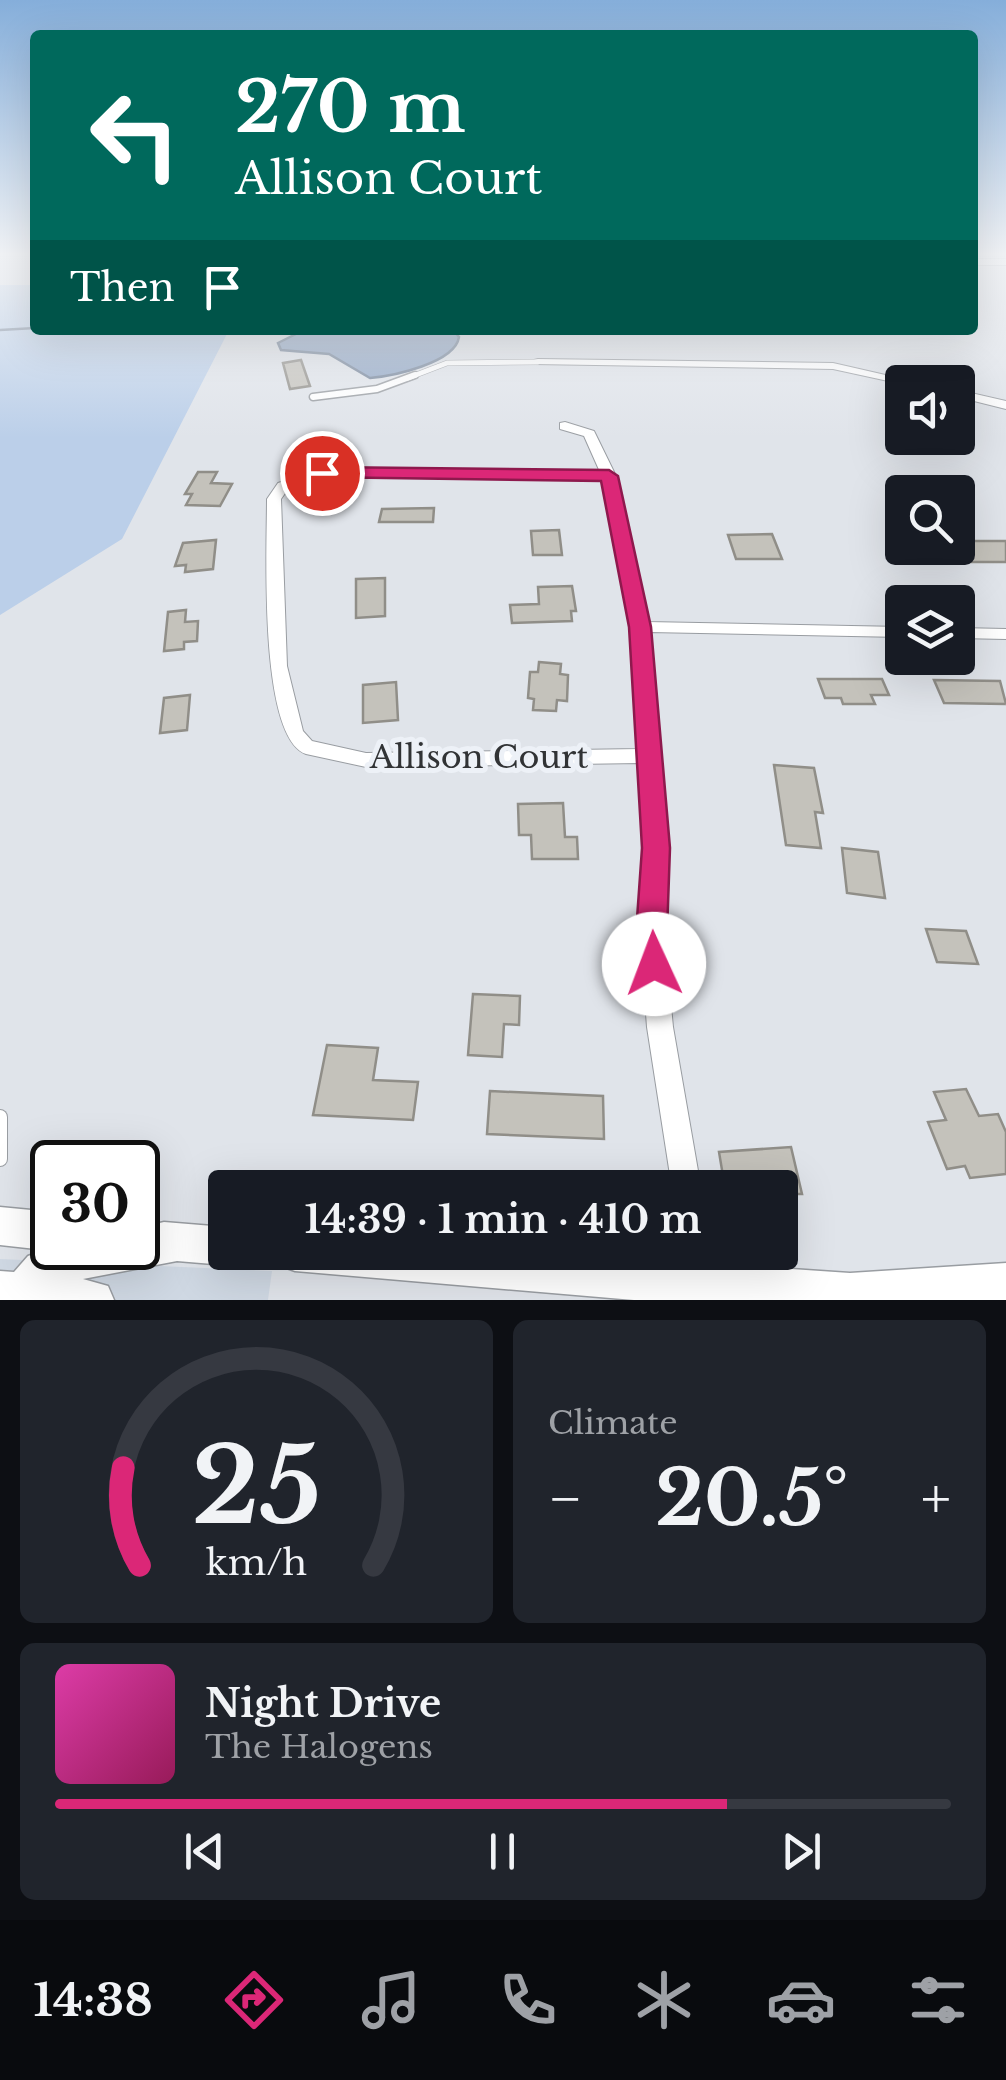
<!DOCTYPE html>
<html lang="en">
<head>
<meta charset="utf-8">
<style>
	body { margin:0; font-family:"Libre Baskerville",serif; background:#20242c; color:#f1f3f6; height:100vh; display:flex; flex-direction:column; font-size:38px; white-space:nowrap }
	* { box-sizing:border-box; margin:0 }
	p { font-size:32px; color:#9ea1a6 }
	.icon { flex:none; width:55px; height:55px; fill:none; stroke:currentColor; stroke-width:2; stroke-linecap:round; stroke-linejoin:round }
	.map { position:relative; height:1300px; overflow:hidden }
	.drawer { display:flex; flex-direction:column; gap:20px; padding:20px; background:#0d0f14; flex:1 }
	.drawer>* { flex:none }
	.banner { position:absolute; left:30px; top:30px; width:948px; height:305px; border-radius:10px; box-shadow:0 10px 40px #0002; background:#00695c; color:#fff; overflow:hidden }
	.controls { position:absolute; left:885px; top:365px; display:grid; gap:20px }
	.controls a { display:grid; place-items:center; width:90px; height:90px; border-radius:10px; background:#171b24; box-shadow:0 10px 40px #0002; font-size:50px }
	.speed { position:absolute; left:30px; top:1140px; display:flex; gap:20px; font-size:50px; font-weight:700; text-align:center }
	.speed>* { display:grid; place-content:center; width:130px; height:130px; border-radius:50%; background:#171b24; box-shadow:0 10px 40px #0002; line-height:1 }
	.speed .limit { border:5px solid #111; border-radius:15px; background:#fff; color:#111 }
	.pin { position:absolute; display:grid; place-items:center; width:85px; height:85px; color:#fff; margin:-42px; border:5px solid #fff; border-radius:50%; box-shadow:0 2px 10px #0007 }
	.me { position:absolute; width:110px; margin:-55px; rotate:358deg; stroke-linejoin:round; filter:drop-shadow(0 0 8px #0008) }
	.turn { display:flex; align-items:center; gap:35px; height:210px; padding:0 40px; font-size:45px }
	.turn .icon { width:130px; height:130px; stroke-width:2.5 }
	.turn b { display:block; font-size:70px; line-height:85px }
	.then { display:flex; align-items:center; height:95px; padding:0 40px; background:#0003; gap:20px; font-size:38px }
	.big { font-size:75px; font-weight:700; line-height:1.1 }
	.drawer .widget { flex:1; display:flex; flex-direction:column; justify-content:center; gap:15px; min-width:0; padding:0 35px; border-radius:15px; background:#20242c }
	.drawer .dial { align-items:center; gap:0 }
	.dial svg { height:260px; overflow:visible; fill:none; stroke:#363941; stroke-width:7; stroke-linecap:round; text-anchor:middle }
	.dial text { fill:#f1f3f6; stroke:none }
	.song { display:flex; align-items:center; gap:30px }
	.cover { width:120px; height:120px; border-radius:15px; background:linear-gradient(135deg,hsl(320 70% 55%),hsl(330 70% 35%)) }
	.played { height:10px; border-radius:5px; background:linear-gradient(90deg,#db2777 75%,#363941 75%) }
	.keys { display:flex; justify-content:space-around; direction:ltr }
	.heat { display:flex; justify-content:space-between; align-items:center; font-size:55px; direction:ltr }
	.drawer .tiles { flex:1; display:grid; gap:20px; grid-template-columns:1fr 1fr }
	.widget:last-child { grid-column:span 2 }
	.trip { position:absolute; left:208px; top:1170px; width:590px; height:100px; border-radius:10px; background:#171b24; box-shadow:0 10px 40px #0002; font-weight:700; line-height:100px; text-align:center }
	.menu { display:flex; height:160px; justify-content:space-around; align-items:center; background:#090b0e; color:#9ea1a6 }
	.menu .icon { width:70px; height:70px }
	.menu .active { color:#db2777 }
	.menu b { font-size:45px; color:#f1f3f6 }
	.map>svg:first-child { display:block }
</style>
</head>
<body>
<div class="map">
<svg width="1006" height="1300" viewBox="0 0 1006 1300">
	<rect width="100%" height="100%" fill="#e0e4ea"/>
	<path fill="#cfd8e3" d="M0 1259 272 1271 268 1300H0Z"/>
	<path fill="#bbcfe9" d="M0 285H35V330H229L122 539 0 615Z"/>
	<path fill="#90a6c5" stroke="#74849a" stroke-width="2.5" d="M304 330H453L459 337C455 363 393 376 370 378L329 354 281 350 278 343Z"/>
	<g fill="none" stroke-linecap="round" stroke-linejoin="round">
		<path stroke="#74849a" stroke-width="2.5" d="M0 330 35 328"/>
	</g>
	<g fill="#c4c2bb" stroke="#908e88" stroke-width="2.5">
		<path d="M301 360 310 386 290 389 283 363Z"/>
		<path d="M198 472H217L211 483 232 484 220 506 186 505 192 494H185Z"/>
		<path d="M434 508 433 522H379L382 509Z"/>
		<path d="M559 530 562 555H533L531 531Z"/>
		<path d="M772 534 782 559H736L728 535Z"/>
		<path d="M216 540 213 569 185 572 186 565 175 566 183 543Z"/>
		<path d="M958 541H1006V562H942L933 548H958Z"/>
		<path d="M385 578V616L356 618V579Z"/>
		<path d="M572 586 576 611H571L572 621 512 623 510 605 539 604 538 587Z"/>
		<path d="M186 610 185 622 198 621 197 641 184 642V649L164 651 168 612Z"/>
		<path d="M539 662 561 664 560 674 568 675 567 701 557 700 556 711 533 710 534 699 528 698 530 672H538Z"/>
		<path d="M818 679H882L889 695H871L875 704H843L841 698H825Z"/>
		<path d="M934 680 1000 681 1006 704 944 703Z"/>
		<path d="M396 682 398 720 363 723V685Z"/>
		<path d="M190 695 187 730 160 733 164 698Z"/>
		<path d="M774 765 814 768 823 813 815 812 821 848 786 845Z"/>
		<path d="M563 803 565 837H577L578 859H532L531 835H519L518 804Z"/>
		<path d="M842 848 878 852 885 898 847 893Z"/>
		<path d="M926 929 966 931 978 964 937 962Z"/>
		<path d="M473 994 520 996 519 1025 504 1024 502 1057 468 1055Z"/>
		<path d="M327 1045 378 1048 373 1080 418 1082 413 1120 313 1115Z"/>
		<path d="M966 1089 979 1116 998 1114 1006 1132V1174L970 1178 965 1166 947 1169 928 1122 946 1120 934 1092Z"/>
		<path d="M490 1091 603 1096 604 1139 487 1134Z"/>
		<path d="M791 1147 802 1194H780V1188H725L719 1152Z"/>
	</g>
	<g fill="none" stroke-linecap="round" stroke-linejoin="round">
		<defs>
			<path id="lane-far2" d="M408 378 447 363 538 362"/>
			<path id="lane-far1" d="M313 397 377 389 415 375"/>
			<path id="lane" d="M0 1117V1159"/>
			<g id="street">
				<rect x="972" y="259" width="34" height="6"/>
				<path d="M538 359 833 363 916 382 902 384 833 369 534 364V360Z"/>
				<path d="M958 390 1006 401V409L958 397Z"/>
				<path d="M565 422 594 431 616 476 647 622 902 627V637L649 632 667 848 664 933 673 1027 701 1188H672L647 1027 640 933 645 848 640 763 366 767 306 754C258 737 267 546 267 499L278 483 322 469 600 472 584 436 560 429V423ZM323 477 603 480 631 627 639 749 366 753 312 741 303 731 287 666 281 499 288 489Z"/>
				<path d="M958 628 1006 629V639L958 638Z"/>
				<path d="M683 1252H713L720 1286 715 1297 708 1300 693 1297Z"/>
			</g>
			<g id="secondary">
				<path d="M0 1207 52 1212V1248H138V1228L164 1222 225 1227V1252H242L239 1260 225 1265 177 1261 83 1279 108 1286 114 1300H0V1271L14 1272 28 1256 45 1250 0 1245Z"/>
				<path d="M276 1252H539L850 1273 1006 1263V1300H634L295 1271 281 1266Z"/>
			</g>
		</defs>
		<use href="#lane-far2" stroke="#999da2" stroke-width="6"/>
		<use href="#lane-far1" stroke="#999da2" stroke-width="9"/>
		<use href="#lane" stroke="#999da2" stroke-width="16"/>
		<use href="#street" stroke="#999da2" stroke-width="2"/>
		<use href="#secondary" stroke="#999da2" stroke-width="3"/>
		<use href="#lane-far2" stroke="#fff" stroke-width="5"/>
		<use href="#lane-far1" stroke="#fff" stroke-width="6"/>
		<use href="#lane" stroke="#fff" stroke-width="14"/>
		<use href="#street" fill="#fff" fill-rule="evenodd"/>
		<use href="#secondary" fill="#fff" fill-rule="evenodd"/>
	</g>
	<linearGradient id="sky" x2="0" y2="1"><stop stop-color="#85aeda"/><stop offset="0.58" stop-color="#f1f3f6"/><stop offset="1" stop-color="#f1f3f6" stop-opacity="0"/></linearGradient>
	<rect width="1006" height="438" fill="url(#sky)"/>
	<path fill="#db2777" stroke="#8e194d" stroke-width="2.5" d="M322 467 609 470 618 476 651 627 670 848 667 933 670 964 666 974 654 978 643 974 636 933 642 848 629 627 601 481 316 477 314 473Z"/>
	<g text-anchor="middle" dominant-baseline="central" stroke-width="10" stroke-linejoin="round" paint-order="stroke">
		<g font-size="32" fill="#313335" stroke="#edf1f7">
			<text x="479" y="757">Allison Court</text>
		</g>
	</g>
</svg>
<div class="controls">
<a><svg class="icon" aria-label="sound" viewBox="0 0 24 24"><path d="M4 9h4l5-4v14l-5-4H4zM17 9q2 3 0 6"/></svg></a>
<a><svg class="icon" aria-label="search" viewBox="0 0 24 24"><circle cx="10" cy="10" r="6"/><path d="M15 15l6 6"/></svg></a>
<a><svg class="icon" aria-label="layers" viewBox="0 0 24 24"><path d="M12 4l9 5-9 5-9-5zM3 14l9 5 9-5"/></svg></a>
</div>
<div class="speed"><div class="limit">30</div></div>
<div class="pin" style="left:322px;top:473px;background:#d93025"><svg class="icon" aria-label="arrive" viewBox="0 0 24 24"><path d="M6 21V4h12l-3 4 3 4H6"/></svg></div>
<svg class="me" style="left:654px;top:964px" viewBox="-20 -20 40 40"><circle r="19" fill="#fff"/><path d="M0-13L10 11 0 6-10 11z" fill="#db2777"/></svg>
<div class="trip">14:39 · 1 min · 410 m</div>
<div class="banner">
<div class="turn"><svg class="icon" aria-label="left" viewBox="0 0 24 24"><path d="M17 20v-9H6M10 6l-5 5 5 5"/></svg><div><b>270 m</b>Allison Court</div></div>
<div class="then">Then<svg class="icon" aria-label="arrive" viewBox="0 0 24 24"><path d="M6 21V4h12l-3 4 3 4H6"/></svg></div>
</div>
</div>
<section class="drawer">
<div class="tiles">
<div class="widget dial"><svg viewBox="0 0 100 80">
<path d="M14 69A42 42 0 1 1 86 69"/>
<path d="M14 69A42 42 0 0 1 9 39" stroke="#db2777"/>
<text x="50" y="56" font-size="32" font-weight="700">25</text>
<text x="50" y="72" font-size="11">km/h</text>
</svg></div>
<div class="widget"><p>Climate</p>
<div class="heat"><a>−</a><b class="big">20.5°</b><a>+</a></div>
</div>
<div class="widget">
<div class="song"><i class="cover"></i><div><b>Night Drive</b><p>The Halogens</p></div></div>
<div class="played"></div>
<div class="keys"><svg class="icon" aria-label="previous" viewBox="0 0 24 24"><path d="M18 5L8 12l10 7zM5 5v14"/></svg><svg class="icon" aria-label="pause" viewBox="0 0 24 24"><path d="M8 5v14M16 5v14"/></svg><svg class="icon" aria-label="next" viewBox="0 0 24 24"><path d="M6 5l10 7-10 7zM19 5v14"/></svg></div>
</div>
</div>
</section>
<nav class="menu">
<b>14:38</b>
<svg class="icon active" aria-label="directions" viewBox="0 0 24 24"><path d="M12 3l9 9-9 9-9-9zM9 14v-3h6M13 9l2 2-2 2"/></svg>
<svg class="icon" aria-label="music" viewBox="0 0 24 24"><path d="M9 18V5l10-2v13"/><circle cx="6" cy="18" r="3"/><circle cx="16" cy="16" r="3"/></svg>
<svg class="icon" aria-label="phone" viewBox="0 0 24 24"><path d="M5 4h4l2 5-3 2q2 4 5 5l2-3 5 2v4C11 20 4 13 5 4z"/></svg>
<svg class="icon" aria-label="climate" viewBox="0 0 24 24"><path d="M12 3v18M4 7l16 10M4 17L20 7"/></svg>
<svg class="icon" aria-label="car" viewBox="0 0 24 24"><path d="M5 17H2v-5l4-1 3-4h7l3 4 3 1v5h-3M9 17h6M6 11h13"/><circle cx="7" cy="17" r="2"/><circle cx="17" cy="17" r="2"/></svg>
<svg class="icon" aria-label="filters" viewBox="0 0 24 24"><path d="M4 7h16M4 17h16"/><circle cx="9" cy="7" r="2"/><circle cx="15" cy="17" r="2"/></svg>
</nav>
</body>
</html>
